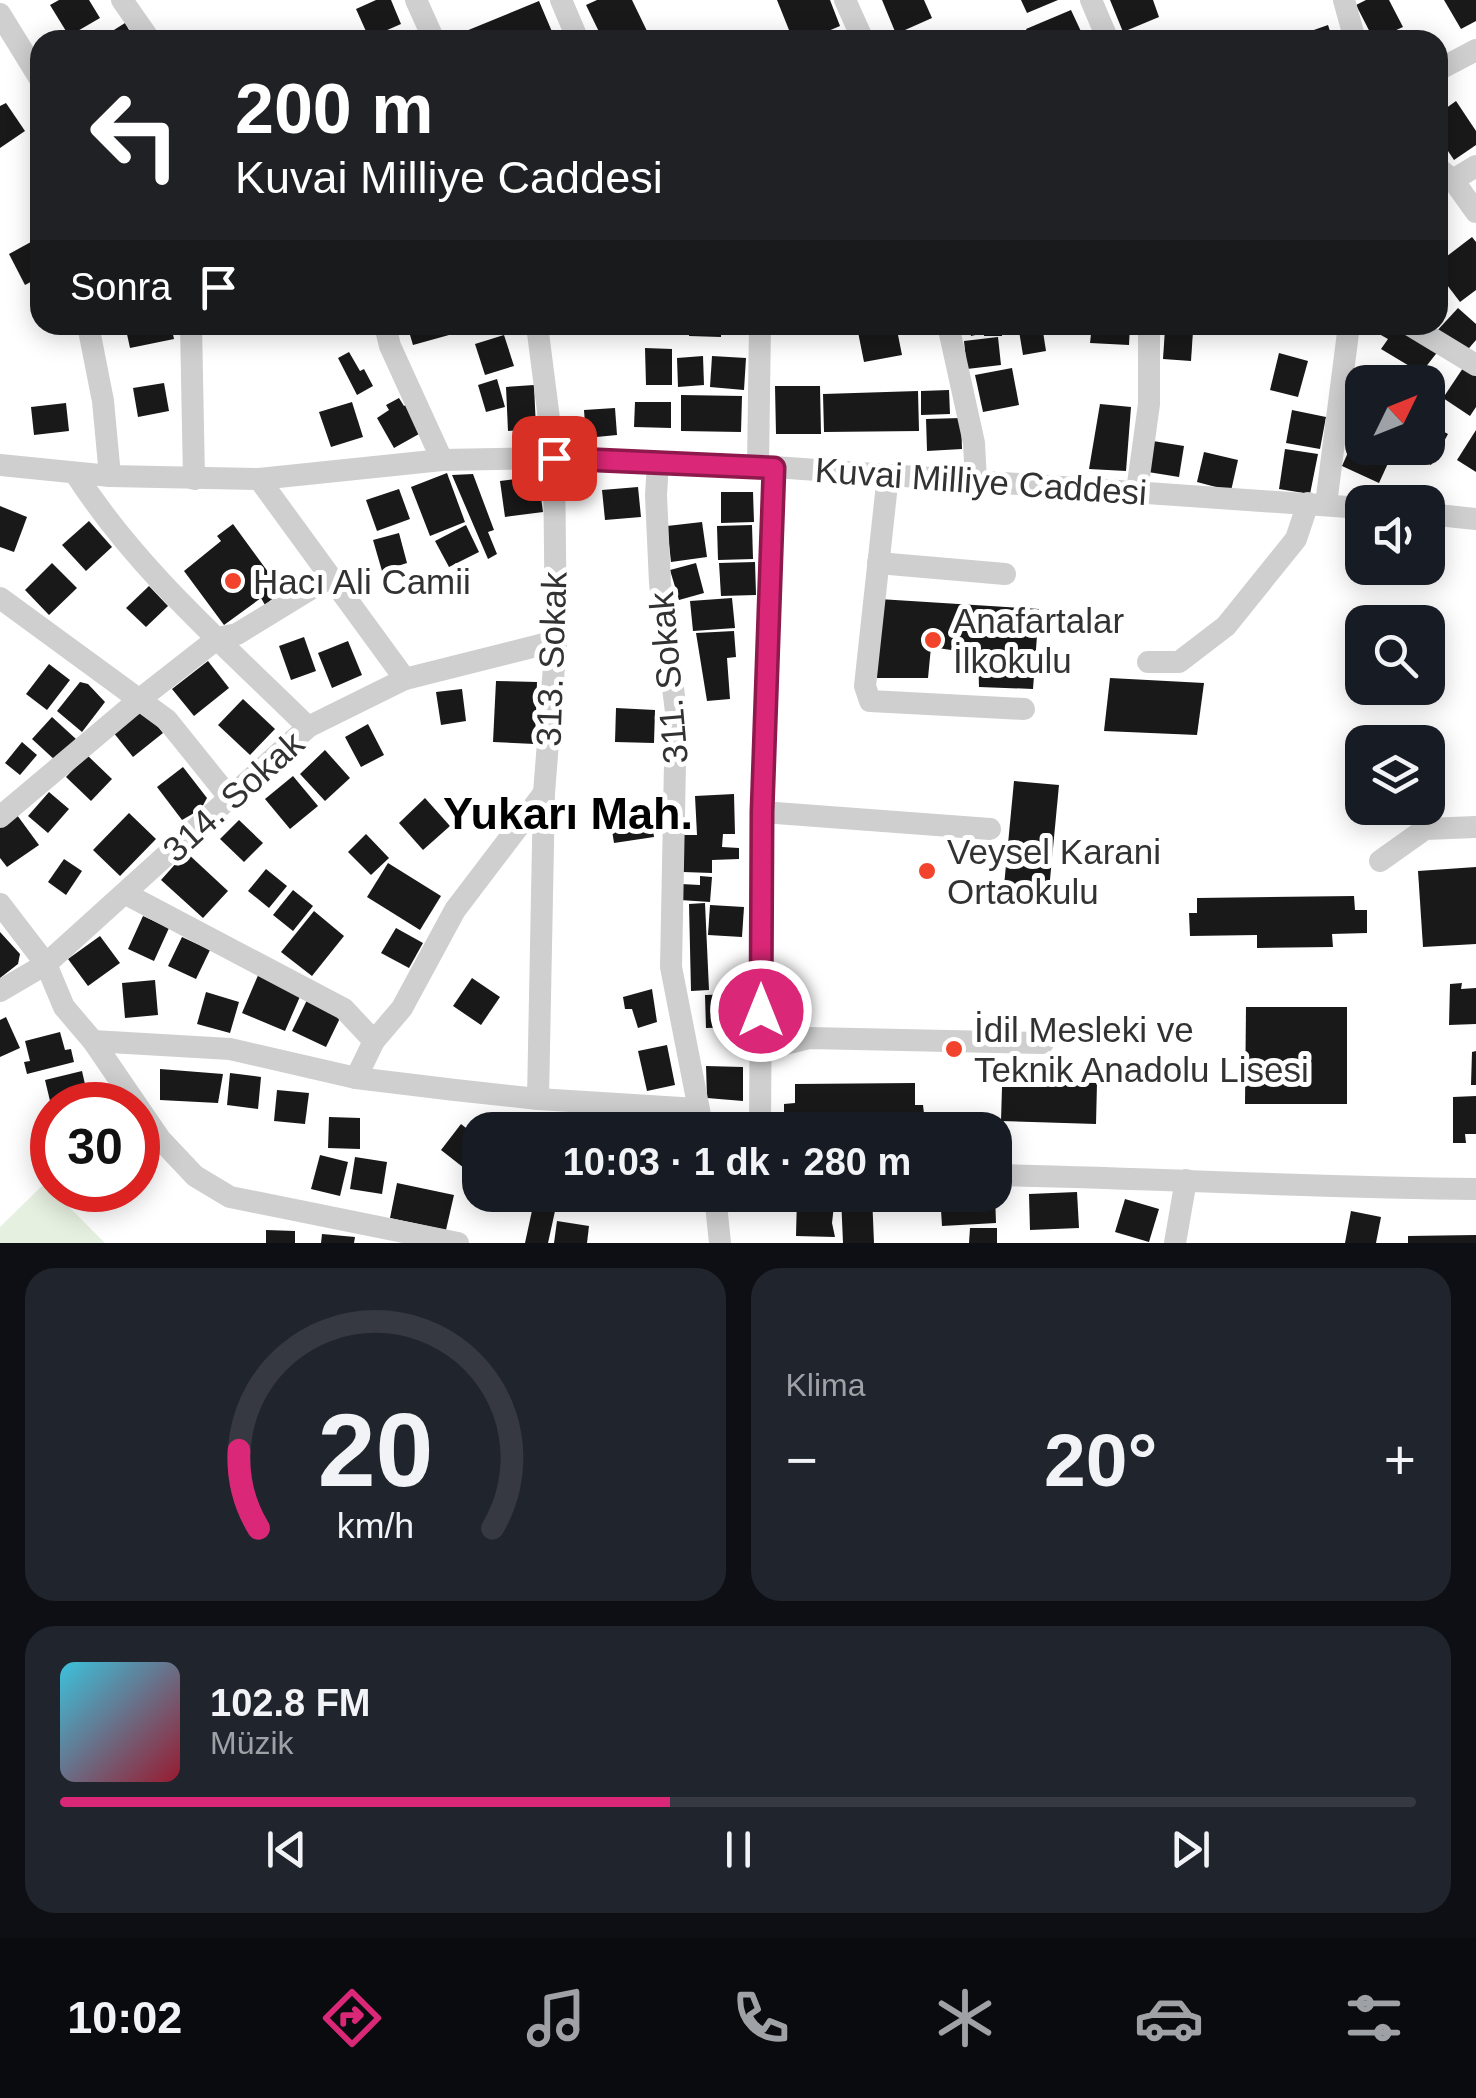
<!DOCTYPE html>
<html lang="tr">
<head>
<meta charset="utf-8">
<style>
	body { margin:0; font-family:Helvetica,sans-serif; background:#20242c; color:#f1f3f6; height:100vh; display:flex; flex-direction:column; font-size:38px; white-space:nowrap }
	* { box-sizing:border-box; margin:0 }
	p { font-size:32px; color:#9ea1a6 }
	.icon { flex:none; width:55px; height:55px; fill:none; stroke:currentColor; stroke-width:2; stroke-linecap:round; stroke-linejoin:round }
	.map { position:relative; height:1243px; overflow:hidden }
	.panel { display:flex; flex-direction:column; gap:25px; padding:25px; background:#0d0f14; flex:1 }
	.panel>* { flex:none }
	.hud { position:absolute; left:30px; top:30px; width:1418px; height:305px; border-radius:30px; box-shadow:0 5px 25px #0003; background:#202124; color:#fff; overflow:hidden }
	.needle { width:65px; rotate:47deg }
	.buttons { position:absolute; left:1345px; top:365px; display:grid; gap:20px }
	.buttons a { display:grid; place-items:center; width:100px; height:100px; border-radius:20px; background:#171b24; box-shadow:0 5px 25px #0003; font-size:50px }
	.speed { position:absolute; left:30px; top:1082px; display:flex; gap:20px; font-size:50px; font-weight:700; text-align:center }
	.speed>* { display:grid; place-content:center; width:130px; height:130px; border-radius:50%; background:#171b24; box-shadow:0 5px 25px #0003; line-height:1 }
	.speed .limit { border:15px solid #d22; background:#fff; color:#111 }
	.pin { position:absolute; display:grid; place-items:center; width:85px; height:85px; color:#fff; margin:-42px; border-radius:20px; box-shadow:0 5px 15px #0006 }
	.me { position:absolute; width:110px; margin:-55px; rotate:0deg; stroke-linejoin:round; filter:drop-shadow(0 0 8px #0008) }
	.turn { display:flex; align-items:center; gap:35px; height:210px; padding:0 40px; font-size:45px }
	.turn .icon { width:130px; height:130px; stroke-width:2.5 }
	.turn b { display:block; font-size:70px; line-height:85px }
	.then { display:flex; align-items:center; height:95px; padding:0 40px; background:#0003; gap:20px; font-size:38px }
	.big { font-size:75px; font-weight:700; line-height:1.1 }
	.panel .tile { flex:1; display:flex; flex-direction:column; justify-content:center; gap:15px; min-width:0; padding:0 35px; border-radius:30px; background:#20242c }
	.panel .dial { align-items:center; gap:0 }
	.dial svg { height:260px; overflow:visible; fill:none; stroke:#363941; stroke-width:7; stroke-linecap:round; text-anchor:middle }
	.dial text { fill:#f1f3f6; stroke:none }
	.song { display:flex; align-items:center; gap:30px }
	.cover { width:120px; height:120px; border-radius:15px; background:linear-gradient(135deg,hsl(190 70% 55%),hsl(350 70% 35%)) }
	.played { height:10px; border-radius:5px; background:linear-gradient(90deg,#db2777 45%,#363941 45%) }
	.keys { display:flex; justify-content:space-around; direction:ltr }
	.heat { display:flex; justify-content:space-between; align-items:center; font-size:55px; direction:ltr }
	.panel .tiles { flex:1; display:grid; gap:25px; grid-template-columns:1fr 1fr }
	.tile:last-child { grid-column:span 2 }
	.trip { position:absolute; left:462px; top:1112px; width:550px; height:100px; border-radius:30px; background:#171b24; box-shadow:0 5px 25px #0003; font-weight:700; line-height:100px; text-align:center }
	.tabs { display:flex; height:160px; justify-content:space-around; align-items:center; background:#090b0e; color:#9ea1a6 }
	.tabs .icon { width:70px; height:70px }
	.tabs .current { color:#db2777 }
	.tabs b { font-size:45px; color:#f1f3f6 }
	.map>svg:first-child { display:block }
</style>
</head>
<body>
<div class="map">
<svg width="1476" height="1243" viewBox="0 0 1476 1243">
	<rect width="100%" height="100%" fill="#fff"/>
	<path fill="#e6f0e0" d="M46 1182 52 1190 105 1243H0V1227Z"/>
	<g fill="#191919">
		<path d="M59 0H89L100 18 69 36 50 5Z"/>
		<path d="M376 0H391L401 24 369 38 356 9Z"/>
		<path d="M597 0H632L647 31 628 40H603L586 5Z"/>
		<path d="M777 0H830L840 26 807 40H793Z"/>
		<path d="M882 0H924L932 18 896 34Z"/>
		<path d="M1021 0H1058L1027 13Z"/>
		<path d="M1110 0H1153L1159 17 1123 32Z"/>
		<path d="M1366 0H1389L1403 27 1374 40 1356 5Z"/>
		<path d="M1444 0H1476V21L1461 29Z"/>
		<path d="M539 1 553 34 547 36 548 40H444Z"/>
		<path d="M1071 10 1085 40H1031L1026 29Z"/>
		<path d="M125 23 135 40H98Z"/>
		<path d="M1328 25 1333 40H1295L1294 37Z"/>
		<path d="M1456 101 1476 131V145L1454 160 1438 136V114Z"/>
		<path d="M6 103 25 131 0 148V106Z"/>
		<path d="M40 237V277L25 285 9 254Z"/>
		<path d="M1472 237 1476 242V290L1460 302 1438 273V263Z"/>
		<path d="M1458 308 1476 324V340L1464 354 1434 334Z"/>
		<path d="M125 325H171L174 339 130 348Z"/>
		<path d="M407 325H446L449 335 413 345Z"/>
		<path d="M689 325H721V337L689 336Z"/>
		<path d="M868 325H896L902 355 864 362 857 327Z"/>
		<path d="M987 325H1042L1046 351 1023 355 1019 331 1002 332V336H984V333L971 336 969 328Z"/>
		<path d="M1092 325H1130L1129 345 1090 343Z"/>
		<path d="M1363 325H1397L1439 350 1421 373 1381 349 1388 339Z"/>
		<path d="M1165 329 1193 331 1191 361 1163 359Z"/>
		<path d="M504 335 514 366 485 375 475 344Z"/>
		<path d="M998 337 1001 365 967 369 964 341Z"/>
		<path d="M645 348 672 349V385H646Z"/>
		<path d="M349 352 360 371 364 369 373 386 357 395 338 358Z"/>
		<path d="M1279 353 1308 361 1298 397 1270 390Z"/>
		<path d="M703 356 704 385 678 387 677 358Z"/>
		<path d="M712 356 746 358 744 390 710 387Z"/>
		<path d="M1465 365 1476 372V407L1470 416 1443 398Z"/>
		<path d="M1012 368 1019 405 983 412 975 375Z"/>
		<path d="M497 379 505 407 486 412 478 385Z"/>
		<path d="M164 383 169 411 138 417 133 388Z"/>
		<path d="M534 385 536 429 508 431 506 387Z"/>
		<path d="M775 386H820L821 434H776Z"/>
		<path d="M949 390 950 414 921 415V391Z"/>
		<path d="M918 391 919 431 824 432 823 394Z"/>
		<path d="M681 395 742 396 741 432 681 431Z"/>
		<path d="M399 398 404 406 407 404 419 434 394 448 377 418 389 410 386 405Z"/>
		<path d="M352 402 363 437 331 447 319 412Z"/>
		<path d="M635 402H671V428L634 427Z"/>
		<path d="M66 403 69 431 34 435 31 407Z"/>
		<path d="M1100 404 1131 407 1126 471 1089 469Z"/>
		<path d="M615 408 617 435 586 438 584 410Z"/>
		<path d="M1292 410 1326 417 1320 449 1286 443Z"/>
		<path d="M961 418 962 449 927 451 926 419Z"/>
		<path d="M1362 421V448H1395L1379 483 1342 466Z"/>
		<path d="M1428 423 1448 434 1431 465 1404 450 1406 448H1428Z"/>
		<path d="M1476 430V472L1457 460Z"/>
		<path d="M1153 441 1184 446 1179 477 1148 472Z"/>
		<path d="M1285 449 1318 454 1310 494 1279 489Z"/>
		<path d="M1204 452 1238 460 1231 491 1197 482Z"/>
		<path d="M447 473 465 522 430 536 411 487Z"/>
		<path d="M473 474 494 530 488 532 497 554 488 559 452 475Z"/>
		<path d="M538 476 543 512 505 517 500 481Z"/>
		<path d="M638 487 641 517 605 520 602 490Z"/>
		<path d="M399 489 410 519 377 531 366 500Z"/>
		<path d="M721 492H753L754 522 721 523Z"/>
		<path d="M0 506 27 517 14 552 0 547Z"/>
		<path d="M89 521 112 547 86 571 62 545Z"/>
		<path d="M702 522 707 557 671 562 667 526Z"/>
		<path d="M233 524 282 591 265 605 261 598 224 625 184 571 221 541 217 536Z"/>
		<path d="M466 525 479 552 449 567 435 541Z"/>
		<path d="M752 525 753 559 718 560 717 526Z"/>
		<path d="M399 533 407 563 382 571 373 540Z"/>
		<path d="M755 562 756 595 721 596 719 563Z"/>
		<path d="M52 563 77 588 49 615 25 590Z"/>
		<path d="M696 563 704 593 679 600 670 570Z"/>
		<path d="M149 586 168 606 146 627 126 608Z"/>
		<path d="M732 598 735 628 693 631 690 601Z"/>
		<path d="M879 599 1039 609 1033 689 979 687 978 654 931 647 928 678H871Z"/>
		<path d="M734 631 736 657 727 658 730 699 707 701 696 633Z"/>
		<path d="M304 637 316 671 291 680 279 646Z"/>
		<path d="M348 641 362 675 332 688 318 653Z"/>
		<path d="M208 661 229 688 194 716 172 689Z"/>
		<path d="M49 664 70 680 47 710 26 694Z"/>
		<path d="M1110 678 1204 683 1197 735 1104 731Z"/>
		<path d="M496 681 537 682 535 744 493 742Z"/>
		<path d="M80 682 88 684 105 702 82 732 57 711Z"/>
		<path d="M462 689 466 721 441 725 436 692Z"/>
		<path d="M243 699 275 729 250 755 218 725Z"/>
		<path d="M143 708 163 733 133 757 113 732Z"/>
		<path d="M616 708 655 710 654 743 615 742Z"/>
		<path d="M52 717 76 739 56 761 32 739Z"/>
		<path d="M368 724 384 755 361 767 345 737Z"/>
		<path d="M22 742 37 755 20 775 5 763Z"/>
		<path d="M325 750 350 778 325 801 300 774Z"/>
		<path d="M87 755 112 779 91 801 66 777Z"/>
		<path d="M183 767 207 798 201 809 182 820 157 787Z"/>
		<path d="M293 776 318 806 290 829 265 799Z"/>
		<path d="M1014 781 1059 785 1049 890 1004 886Z"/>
		<path d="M49 792 69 809 48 833 28 816Z"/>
		<path d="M734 794 735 834H723L722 847 739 848V859L712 860V873L683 872 684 835H697L695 796Z"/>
		<path d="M425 798 450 826 423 850 399 823Z"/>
		<path d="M649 805 654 837 614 843 609 811Z"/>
		<path d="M129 813 156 839 120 876 93 850Z"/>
		<path d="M17 815 39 845 7 867 0 858V827Z"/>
		<path d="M239 820 263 843 244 862 220 839Z"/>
		<path d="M366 834 389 858 371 875 348 852Z"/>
		<path d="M186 852 228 891 203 918 161 880Z"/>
		<path d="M64 859 82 871 66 895 48 882Z"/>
		<path d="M388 863 441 896 420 930 367 897Z"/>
		<path d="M1476 867V944L1423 947 1418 871Z"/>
		<path d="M266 869 287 886 269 908 248 891Z"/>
		<path d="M700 876 712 877 710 902 680 900 681 884 700 885Z"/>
		<path d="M293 890 313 906 293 931 273 915Z"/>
		<path d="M1354 896 1355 910H1367V933L1332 934 1333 947 1257 948V935L1190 936 1189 913H1197V898Z"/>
		<path d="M705 903 709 990 691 991 689 904Z"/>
		<path d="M710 905 744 907 742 937 708 935Z"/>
		<path d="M314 911 344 936 312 976 281 952Z"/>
		<path d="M143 916 169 928 154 961 128 949Z"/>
		<path d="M396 928 423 943 409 968 381 953Z"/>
		<path d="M0 932 20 954 18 964 0 978Z"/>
		<path d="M100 936 120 963 88 986 68 959Z"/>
		<path d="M182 937 210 950 196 979 168 966Z"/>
		<path d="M259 973 302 992 285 1031 242 1013Z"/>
		<path d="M472 978 500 997 481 1025 453 1006Z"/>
		<path d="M155 980 158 1015 125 1018 122 983Z"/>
		<path d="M1462 983 1461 989 1476 988V1024L1449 1025 1450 984Z"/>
		<path d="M652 989 657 1022 638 1028 632 1009H625L623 997Z"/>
		<path d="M206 992 239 1002 230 1033 197 1024Z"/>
		<path d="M737 994 739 1027 706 1028 705 995Z"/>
		<path d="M307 1000 341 1016 326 1047 292 1031Z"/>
		<path d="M1246 1007H1347V1104H1245Z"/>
		<path d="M6 1017 20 1048 0 1057V1020Z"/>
		<path d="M60 1032 65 1050 71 1049 74 1062 27 1074 24 1062 30 1061 25 1041Z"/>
		<path d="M667 1045 675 1085 647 1091 638 1051Z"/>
		<path d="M1476 1051V1085H1471L1472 1052Z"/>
		<path d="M706 1066 743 1067V1101L707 1098Z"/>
		<path d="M160 1069 223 1074 218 1103 160 1100Z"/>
		<path d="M82 1071 89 1102 51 1105 45 1080Z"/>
		<path d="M230 1073 261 1077 258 1109 227 1105Z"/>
		<path d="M1042 1082 1097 1083 1096 1124 1001 1121 1002 1087H1042Z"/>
		<path d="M915 1083V1105H923L926 1130H784V1104L795 1103V1084Z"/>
		<path d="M277 1090 309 1093 305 1124 274 1121Z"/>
		<path d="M1476 1096V1134H1465L1466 1143H1453V1097Z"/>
		<path d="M329 1117 360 1118V1149L328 1148Z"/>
		<path d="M461 1124 480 1139V1146L464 1168 441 1150Z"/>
		<path d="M320 1155 348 1162 340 1196 311 1189Z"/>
		<path d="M355 1157 387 1162 382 1194 350 1189Z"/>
		<path d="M397 1183 454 1195 446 1230 390 1218Z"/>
		<path d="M1077 1192 1079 1228 1030 1230 1029 1194Z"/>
		<path d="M872 1195 874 1243H843L841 1196Z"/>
		<path d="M940 1195H995L996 1223 942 1226Z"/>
		<path d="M797 1196 835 1197 832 1223 835 1237 796 1236Z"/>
		<path d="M1125 1199 1159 1209 1149 1242 1115 1232Z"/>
		<path d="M533 1206 555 1211 548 1243H525Z"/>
		<path d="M1351 1211 1381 1217 1376 1243H1345Z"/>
		<path d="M557 1221 589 1226 587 1243H554Z"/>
		<path d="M970 1228H997V1243H969Z"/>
		<path d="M266 1230 295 1231V1243H266Z"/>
		<path d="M322 1234 355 1237 354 1243H321Z"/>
		<path d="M1476 1235V1243H1408V1236Z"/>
	</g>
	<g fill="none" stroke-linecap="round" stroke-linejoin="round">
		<g stroke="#cfcfcf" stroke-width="22">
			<path d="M122 0 150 40"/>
			<path d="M416 0 434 40"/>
			<path d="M561 0 578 40"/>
			<path d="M845 0 863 40"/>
			<path d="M1091 0 1108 40"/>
			<path d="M1344 0 1355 40"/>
			<path d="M0 14 40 79"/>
			<path d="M1438 70 1476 50"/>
			<path d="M1438 168 1453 180 1476 212"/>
			<path d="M1453 180 1476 166"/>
			<path d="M88 325 103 401 110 476"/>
			<path d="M191 325 194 479"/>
			<path d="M385 325 390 346 442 460"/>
			<path d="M537 325 554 458 556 641 544 793 538 1099"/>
			<path d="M948 325 974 443 976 481"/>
			<path d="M1410 325 1476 365"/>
			<path d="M658 463 656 495 660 583 676 712 671 967 703 1130"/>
			<path d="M0 465 110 476 259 479 442 460 554 458 774 467 1362 508"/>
			<path d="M758 467 760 325"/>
			<path d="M75 473C137 570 226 646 308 727"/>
			<path d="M888 475 865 686 870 701 1024 709"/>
			<path d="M259 479 405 679"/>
			<path d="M1137 491 1149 404V325"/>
			<path d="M1326 504 1349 325"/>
			<path d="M1428 514 1476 519"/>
			<path d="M878 563 1005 574"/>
			<path d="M0 598 167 720 229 797"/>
			<path d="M1148 662H1179L1226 626 1296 539 1308 503"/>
			<path d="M762 812 990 829"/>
			<path d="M0 817 140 699 218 638 237 634 330 577"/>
			<path d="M1380 861 1425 829 1476 827"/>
			<path d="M126 894 344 1009 374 1041"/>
			<path d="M0 904 46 964 64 1007 93 1041 160 1139 195 1176 230 1197 458 1243"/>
			<path d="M0 991 46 964 308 727 405 679 556 641"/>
			<path d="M93 1041 230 1049 356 1078 455 1090 538 1099 697 1109"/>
			<path d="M761 1050 809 1038 1043 1043"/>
			<path d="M356 1078 374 1041 402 1008 455 910 544 793"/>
			<path d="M760 1130 762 812 774 467"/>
			<path d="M995 1175C1156 1178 1315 1188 1476 1189"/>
			<path d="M715 1195 720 1243"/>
			<path d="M1175 1243 1186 1180"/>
		</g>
	</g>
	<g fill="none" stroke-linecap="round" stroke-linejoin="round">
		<defs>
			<path id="route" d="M554 458 774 468 762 812 761 1011"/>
		</defs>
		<use href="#route" stroke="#8e194d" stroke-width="25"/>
		<use href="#route" stroke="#db2777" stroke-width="18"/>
	</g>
	<g fill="#f2442c" stroke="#fff" stroke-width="4">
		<circle cx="233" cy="581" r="10"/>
		<circle cx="933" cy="640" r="10"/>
		<circle cx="927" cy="871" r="10"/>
		<circle cx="954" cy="1049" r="10"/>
	</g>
	<g text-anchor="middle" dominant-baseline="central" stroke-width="10" stroke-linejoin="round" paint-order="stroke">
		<g font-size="35" fill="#323232" stroke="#fff">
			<text transform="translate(981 481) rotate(4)">Kuvai Milliye Caddesi</text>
			<text transform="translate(551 659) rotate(-88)">313. Sokak</text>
			<text transform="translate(668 678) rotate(-95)">311. Sokak</text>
			<text transform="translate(233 796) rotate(-42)">314. Sokak</text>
		</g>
		<g font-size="35" fill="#323232" stroke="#fff" text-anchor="start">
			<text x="253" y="581">Hacı Ali Camii</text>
			<text x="953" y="620">Anafartalar<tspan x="953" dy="40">İlkokulu</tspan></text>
			<text x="947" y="851">Veysel Karani<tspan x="947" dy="40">Ortaokulu</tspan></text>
			<text x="974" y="1029">İdil Mesleki ve<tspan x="974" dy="40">Teknik Anadolu Lisesi</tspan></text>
		</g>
		<g font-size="45" font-weight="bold" fill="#000" stroke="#fff">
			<text x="568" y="813">Yukarı Mah.</text>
		</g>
	</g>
</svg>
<div class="buttons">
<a><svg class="needle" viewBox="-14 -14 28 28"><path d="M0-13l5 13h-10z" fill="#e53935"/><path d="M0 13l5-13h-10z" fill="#9ea1a6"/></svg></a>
<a><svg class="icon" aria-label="sound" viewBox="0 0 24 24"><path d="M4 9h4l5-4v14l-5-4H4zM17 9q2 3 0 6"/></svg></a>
<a><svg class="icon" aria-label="search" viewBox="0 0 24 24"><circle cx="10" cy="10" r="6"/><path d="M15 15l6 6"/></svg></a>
<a><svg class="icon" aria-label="layers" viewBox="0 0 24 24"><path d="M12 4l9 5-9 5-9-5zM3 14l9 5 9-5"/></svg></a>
</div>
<div class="speed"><div class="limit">30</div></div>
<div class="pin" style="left:554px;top:458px;background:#d93025"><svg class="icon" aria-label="arrive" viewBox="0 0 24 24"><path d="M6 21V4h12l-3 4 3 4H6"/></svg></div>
<svg class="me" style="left:761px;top:1011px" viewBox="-20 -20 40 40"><circle r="17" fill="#db2777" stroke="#fff" stroke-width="3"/><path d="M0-11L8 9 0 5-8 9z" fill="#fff"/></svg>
<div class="trip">10:03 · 1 dk · 280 m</div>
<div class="hud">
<div class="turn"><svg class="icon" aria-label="left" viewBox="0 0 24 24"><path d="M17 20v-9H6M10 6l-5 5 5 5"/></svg><div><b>200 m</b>Kuvai Milliye Caddesi</div></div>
<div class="then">Sonra<svg class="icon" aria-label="arrive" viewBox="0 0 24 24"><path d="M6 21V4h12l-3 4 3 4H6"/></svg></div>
</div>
</div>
<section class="panel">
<div class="tiles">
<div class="tile dial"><svg viewBox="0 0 100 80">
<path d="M14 69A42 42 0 1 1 86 69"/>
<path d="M14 69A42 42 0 0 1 8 45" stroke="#db2777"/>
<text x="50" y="56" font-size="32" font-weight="700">20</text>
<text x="50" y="72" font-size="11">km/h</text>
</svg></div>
<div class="tile"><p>Klima</p>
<div class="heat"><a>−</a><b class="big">20°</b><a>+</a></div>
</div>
<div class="tile">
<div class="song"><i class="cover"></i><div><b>102.8 FM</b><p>Müzik</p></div></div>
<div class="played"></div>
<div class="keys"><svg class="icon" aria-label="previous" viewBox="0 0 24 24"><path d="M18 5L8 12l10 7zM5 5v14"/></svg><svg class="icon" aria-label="pause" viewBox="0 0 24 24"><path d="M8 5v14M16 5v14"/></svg><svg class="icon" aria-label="next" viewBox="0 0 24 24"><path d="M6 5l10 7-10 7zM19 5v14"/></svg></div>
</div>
</div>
</section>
<nav class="tabs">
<b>10:02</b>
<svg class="icon current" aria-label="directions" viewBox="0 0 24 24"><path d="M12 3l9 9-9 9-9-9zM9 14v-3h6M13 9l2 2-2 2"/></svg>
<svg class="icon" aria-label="music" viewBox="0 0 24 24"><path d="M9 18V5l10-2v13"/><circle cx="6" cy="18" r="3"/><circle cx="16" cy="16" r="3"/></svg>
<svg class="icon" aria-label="phone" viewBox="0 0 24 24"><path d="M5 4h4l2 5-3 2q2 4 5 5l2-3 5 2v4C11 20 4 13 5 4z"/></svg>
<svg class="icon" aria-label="climate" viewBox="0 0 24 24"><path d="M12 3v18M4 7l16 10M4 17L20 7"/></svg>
<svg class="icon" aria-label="car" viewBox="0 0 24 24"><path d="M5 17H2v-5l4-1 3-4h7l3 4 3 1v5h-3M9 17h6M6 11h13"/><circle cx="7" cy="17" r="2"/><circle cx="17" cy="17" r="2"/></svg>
<svg class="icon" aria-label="filters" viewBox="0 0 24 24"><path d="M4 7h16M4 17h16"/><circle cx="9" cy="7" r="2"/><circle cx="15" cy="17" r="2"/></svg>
</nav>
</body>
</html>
